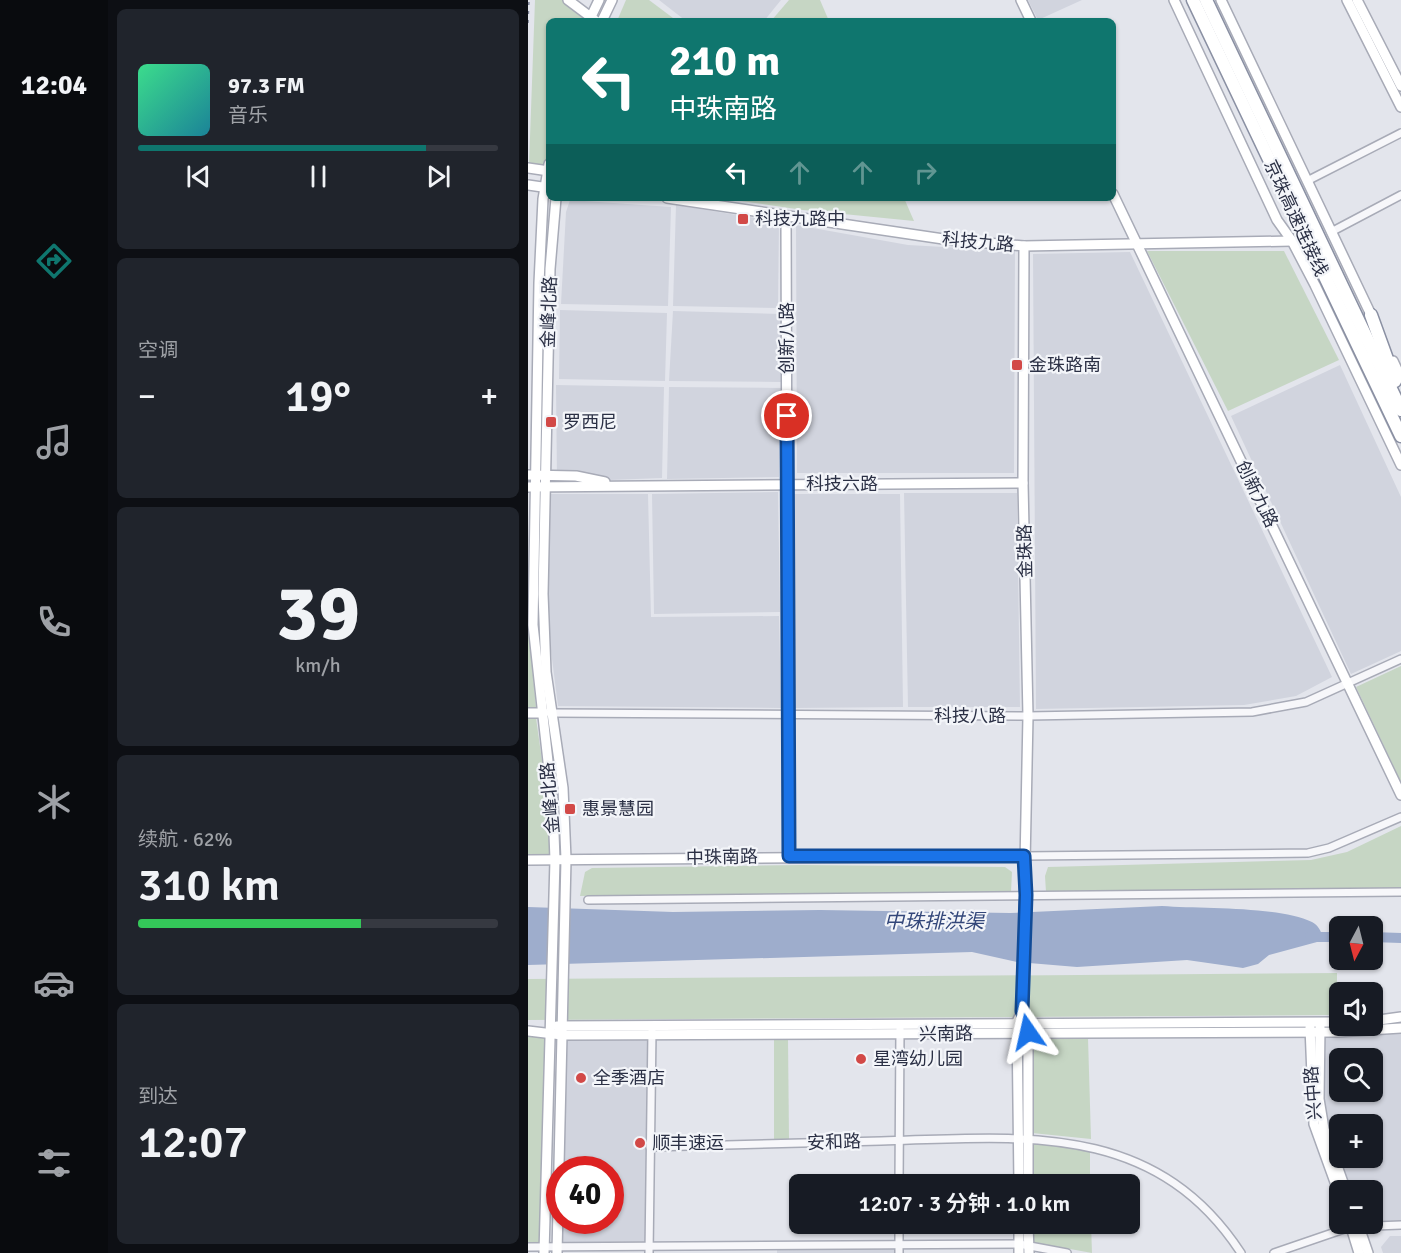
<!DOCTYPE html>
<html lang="zh">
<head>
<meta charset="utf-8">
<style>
	body { margin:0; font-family:Signika,"Noto Sans SC",sans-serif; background:#20242c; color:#f1f3f6; height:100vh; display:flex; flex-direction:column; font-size:22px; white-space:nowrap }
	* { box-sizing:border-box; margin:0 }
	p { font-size:20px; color:#9ea1a6 }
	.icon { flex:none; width:33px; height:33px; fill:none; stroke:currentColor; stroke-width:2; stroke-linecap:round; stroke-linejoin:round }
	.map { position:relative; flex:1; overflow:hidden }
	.panel { display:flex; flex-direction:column; gap:9px; padding:9px; background:#0d0f14; width:420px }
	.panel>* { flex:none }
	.banner { position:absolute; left:18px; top:18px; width:570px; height:183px; border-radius:9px; box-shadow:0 2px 4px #0004; background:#0f766e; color:#fff; overflow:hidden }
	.needle { width:39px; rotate:187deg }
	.fabs { position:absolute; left:801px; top:916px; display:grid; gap:12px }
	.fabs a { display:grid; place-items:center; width:54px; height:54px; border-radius:9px; background:#171b24; box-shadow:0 2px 4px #0004; font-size:30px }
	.speed { position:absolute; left:18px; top:1156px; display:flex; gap:12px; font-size:30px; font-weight:700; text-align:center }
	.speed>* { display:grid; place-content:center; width:78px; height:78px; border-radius:50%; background:#171b24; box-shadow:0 2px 4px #0004; line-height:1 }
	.speed .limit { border:9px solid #d22; background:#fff; color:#111 }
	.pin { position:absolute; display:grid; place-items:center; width:51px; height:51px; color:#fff; margin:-26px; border:3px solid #fff; border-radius:50%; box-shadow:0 2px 6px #0007 }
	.me { position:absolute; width:66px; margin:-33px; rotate:349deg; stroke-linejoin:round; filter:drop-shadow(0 0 4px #0008) }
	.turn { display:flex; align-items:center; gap:21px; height:126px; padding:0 24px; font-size:27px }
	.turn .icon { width:78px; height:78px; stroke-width:2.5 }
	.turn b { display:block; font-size:42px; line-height:51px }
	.lanes { display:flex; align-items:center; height:57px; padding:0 24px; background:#0003; justify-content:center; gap:30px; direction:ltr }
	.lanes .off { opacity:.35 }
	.big { font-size:45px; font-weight:600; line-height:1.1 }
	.panel .card { flex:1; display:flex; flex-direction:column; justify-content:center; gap:9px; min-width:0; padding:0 21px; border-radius:9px; background:#20242c }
	.panel .dial { align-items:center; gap:0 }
	.dial b { font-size:78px; line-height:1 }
	.song { display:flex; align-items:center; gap:18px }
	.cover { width:72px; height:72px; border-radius:9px; background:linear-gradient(135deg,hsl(150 70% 55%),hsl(190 70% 35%)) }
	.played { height:6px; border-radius:3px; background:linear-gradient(90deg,#0f766e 80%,#363941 80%) }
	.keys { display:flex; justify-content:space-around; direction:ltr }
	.heat { display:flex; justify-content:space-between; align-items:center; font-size:33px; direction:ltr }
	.charge { height:9px; border-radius:4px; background:linear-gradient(90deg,#34c759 62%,#363941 0) }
	.trip { position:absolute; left:261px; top:1174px; width:351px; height:60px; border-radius:9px; background:#171b24; box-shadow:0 2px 4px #0004; font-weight:600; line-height:60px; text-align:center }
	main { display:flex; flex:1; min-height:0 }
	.menu { display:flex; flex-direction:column; width:108px; justify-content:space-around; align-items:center; background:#090b0e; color:#9ea1a6 }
	.menu .icon { width:42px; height:42px }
	.menu .on { color:#0f766e }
	.menu b { font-size:27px; color:#f1f3f6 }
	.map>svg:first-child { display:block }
</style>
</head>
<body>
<main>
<nav class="menu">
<b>12:04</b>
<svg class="icon on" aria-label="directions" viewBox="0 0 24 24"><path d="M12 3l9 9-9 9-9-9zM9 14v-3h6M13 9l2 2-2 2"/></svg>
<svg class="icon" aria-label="music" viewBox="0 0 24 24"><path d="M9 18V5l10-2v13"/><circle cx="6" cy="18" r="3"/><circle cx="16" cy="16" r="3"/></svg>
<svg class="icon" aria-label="phone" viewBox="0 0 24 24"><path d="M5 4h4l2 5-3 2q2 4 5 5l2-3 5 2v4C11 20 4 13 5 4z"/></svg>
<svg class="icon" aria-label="climate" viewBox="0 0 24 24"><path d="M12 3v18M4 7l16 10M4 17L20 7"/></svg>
<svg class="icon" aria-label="car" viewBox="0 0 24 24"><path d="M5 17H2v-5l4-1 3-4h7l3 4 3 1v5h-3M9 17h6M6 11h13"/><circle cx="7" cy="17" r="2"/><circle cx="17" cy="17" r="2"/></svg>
<svg class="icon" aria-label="filters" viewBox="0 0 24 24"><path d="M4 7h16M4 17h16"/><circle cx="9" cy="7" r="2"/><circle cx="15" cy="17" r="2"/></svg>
</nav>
<section class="panel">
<div class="card">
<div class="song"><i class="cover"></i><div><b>97.3 FM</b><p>音乐</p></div></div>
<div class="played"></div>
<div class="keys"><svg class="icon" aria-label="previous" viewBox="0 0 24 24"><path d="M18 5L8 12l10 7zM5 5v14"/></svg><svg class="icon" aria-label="pause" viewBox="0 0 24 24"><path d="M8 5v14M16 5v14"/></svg><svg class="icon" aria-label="next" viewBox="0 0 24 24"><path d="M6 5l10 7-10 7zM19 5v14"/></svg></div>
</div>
<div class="card"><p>空调</p>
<div class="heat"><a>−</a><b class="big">19°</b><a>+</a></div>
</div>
<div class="card dial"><b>39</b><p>km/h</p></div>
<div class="card"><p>续航 · 62%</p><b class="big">310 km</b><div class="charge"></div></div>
<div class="card"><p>到达</p><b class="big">12:07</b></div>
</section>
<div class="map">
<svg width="873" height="1253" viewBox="0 0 873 1253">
	<rect width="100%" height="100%" fill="#e3e5ec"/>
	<g fill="#d1d4de" fill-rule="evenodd">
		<path d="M131 0H253L236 21H158Z"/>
		<path d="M500 0H554L510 20Z"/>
		<path d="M42 200 143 207 140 306 33 304 38 212Z"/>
		<path d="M148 205 251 222 250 308 145 306Z"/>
		<path d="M268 225 380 245 487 251 486 473H269Z"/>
		<path d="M602 252 804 677 768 696 716 705 508 709 505 254Z"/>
		<path d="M32 310 139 313 137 381 31 379Z"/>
		<path d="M145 311 253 314V382L141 381Z"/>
		<path d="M812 365 873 497V651L823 674 703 416Z"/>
		<path d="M28 385 136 387 134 478 29 482Z"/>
		<path d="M141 387 253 388 251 477 139 479Z"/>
		<path d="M250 492 252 612 126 614 124 494Z"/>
		<path d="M376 493H489L492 707H380Z"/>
		<path d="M21 494H120L123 617 251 616 253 708 30 706 20 627Z"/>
		<path d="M264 494H372L375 707 266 708Z"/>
		<path d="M873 1033V1222L845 1223 844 1191H822L812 1158H844V1125H812V1158L797 1113 796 1036ZM812 1059H844V1092H812Z"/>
		<path d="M120 1037 117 1243 32 1244 33 1221H82V1170H34L37 1038Z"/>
		<path d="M862 1236H873V1253H855L853 1247Z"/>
		<rect x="249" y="1249" width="117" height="4"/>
	</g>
	<g fill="#c6d6c4">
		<path d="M7 0H34L57 20 21 21V149L18 167 1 165Z"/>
		<path d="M98 0H121L149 21H89Z"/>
		<path d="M261 0H292L301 21H243Z"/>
		<path d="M192 198H376L386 221 275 210Z"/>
		<path d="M619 251H756L811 360 700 411Z"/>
		<path d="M0 491V624L8 707 0 708Z"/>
		<path d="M873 666V782L828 687Z"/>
		<path d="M0 718H8L21 810V854H0Z"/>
		<path d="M873 826V889L518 892 517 876 520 867 783 860 819 852Z"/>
		<path d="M273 865 477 867 484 872 483 892 52 896 57 872 64 868Z"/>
		<path d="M809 973V1015L0 1020V979Z"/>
		<path d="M0 1034 19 1035 12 1243H0Z"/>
		<path d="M560 1038 563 1139 504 1133V1039Z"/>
		<path d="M246 1039H260L261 1139 246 1140Z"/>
		<path d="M505 1142 562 1152V1185H505Z"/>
		<path d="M504 1224H563L564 1253 504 1242Z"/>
	</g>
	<path fill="#9eadcc" d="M634 906C674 909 750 906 784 922 791 926 792 930 795 937L789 942 741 955 730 964 715 968 659 960 549 967 489 962 444 952 0 965V907L145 912 292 910 482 913Z"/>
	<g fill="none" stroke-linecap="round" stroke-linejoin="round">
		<g stroke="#9eadcc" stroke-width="10">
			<path d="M782 937H812"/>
			<path d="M844 937 873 938"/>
		</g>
		<defs>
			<g id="street">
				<path d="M779 181 873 133"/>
				<path d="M803 232 873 195"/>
				<path d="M25 713 500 716 724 712 778 702 873 659"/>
				<path d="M496 856 780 853 801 848 873 817"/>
				<path d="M60 900 873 892"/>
				<path d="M122 1147C199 1145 276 1143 353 1141 492 1137 626 1120 713 1253"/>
				<path d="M371 1185 372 1029"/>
				<path d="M0 1247 491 1244 539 1253"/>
				<path d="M121 1253 124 1031"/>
				<path d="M371 1253V1224"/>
				<path d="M746 1253 822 1227 873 1225"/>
			</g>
			<g id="secondary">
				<path d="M40 0 68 21"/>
				<path d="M493 0 503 21"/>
				<path d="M646 0 749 220 764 241 787 285 873 465"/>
				<path d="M693 0 845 319"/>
				<path d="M819 0 873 107"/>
				<path d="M829 0 873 86"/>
				<path d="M61 21 71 0"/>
				<path d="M74 21 84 0"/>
				<path d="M0 168 21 171"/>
				<path d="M0 185 21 188"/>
				<path d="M585 194 873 795"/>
				<path d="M28 198 22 269 15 594 18 672 35 788 38 859 29 1253"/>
				<path d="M139 198 422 240 496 246 764 241"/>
				<path d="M258 216 260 856"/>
				<path d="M865 361 873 378"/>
				<path d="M0 475 48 476 77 482"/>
				<path d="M0 487 495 483"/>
				<path d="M0 713H16"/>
				<path d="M0 860 496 856"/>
				<path d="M844 1021 873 1017"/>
				<path d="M29 1026 812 1022"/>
				<path d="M782 1027 786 1124 812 1196"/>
				<path d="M792 1027 791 1099 796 1129 818 1191"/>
				<path d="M500 1028V1185"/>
				<path d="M0 1031 34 1035 809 1032 873 1028"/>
				<path d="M491 1185 489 1022 494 1011 500 716 495 483 496 246"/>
				<path d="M491 1224V1253"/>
				<path d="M500 1224 501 1253"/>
				<path d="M822 1224 831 1253"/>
				<path d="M830 1224 840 1253"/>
				<path d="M16 1253 27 860 25 807 5 625 11 283 15 199 21 164"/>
			</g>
			<g id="highway">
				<path d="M665 0 873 436"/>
				<path d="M678 0 873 410"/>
				<path d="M843 315 867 381"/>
			</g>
		</defs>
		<use href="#street" stroke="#a8abb7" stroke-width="10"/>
		<use href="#secondary" stroke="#a8abb7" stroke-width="12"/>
		<use href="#highway" stroke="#8a90a3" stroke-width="15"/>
		<use href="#street" stroke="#f7f7fa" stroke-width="7"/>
		<use href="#secondary" stroke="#fff" stroke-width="9"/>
		<use href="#highway" stroke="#fff" stroke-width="12"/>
		<path stroke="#7c8296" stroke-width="1.5" stroke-dasharray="3 6" stroke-linecap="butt" d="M0 23 1 0"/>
	</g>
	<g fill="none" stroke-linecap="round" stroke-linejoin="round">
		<defs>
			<path id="route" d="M259 416 261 856H496L498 895 494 1011 499 1022 500 1032"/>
		</defs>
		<use href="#route" stroke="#114b97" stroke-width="15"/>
		<use href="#route" stroke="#1a73e8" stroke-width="10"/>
	</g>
	<g fill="#d24947" stroke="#f3f5f9" stroke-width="2">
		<rect x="209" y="213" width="12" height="12" rx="3"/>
		<rect x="483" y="359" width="12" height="12" rx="3"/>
		<rect x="17" y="416" width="12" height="12" rx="3"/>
		<rect x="36" y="803" width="12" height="12" rx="3"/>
		<circle cx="333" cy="1059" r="6"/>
		<circle cx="53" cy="1078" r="6"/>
		<circle cx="112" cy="1143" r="6"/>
	</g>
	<g text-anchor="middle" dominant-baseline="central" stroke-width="4.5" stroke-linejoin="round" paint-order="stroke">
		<g font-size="18" fill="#2b3045" stroke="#f3f5f9">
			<text transform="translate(768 218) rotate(65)">京珠高速连接线</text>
			<text transform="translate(450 242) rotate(5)">科技九路</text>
			<text transform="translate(21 312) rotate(-88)">金峰北路</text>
			<text transform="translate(259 338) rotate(-90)">创新八路</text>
			<text x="314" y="484">科技六路</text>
			<text transform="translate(729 494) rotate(64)">创新九路</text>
			<text transform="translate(497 551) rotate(-91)">金珠路</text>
			<text x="442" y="716">科技八路</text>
			<text transform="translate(22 798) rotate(-95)">金峰北路</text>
			<text transform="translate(194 857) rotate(-1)">中珠南路</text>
			<text transform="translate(418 1034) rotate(-1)">兴南路</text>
			<text transform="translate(785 1093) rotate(-94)">兴中路</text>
			<text transform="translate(306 1142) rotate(-2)">安和路</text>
		</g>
		<g font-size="18" fill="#2b3045" stroke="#f3f5f9" text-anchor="start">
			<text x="227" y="219">科技九路中</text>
			<text x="501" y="365">金珠路南</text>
			<text x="35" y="422">罗西尼</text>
			<text x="54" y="809">惠景慧园</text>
			<text x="345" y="1059">星湾幼儿园</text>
			<text x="65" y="1078">全季酒店</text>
			<text x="124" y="1143">顺丰速运</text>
		</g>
		<g font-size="20" font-style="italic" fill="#33477a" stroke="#f3f5f9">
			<text x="406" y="921">中珠排洪渠</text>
		</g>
	</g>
</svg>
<div class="fabs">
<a><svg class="needle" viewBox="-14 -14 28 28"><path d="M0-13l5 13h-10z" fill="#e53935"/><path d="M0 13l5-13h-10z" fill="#9ea1a6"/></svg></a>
<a><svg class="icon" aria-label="sound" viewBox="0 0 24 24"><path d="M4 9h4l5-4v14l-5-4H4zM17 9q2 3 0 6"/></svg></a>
<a><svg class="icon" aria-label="search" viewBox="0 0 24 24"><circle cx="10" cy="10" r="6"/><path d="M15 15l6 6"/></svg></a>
<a>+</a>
<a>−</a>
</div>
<div class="speed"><div class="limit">40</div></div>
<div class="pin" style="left:259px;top:416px;background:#d93025"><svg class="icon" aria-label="arrive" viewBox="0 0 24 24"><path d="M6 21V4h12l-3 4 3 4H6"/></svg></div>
<svg class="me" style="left:500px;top:1032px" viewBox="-20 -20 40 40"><path d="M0-17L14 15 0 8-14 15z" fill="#1a73e8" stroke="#fff" stroke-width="4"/></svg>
<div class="trip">12:07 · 3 分钟 · 1.0 km</div>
<div class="banner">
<div class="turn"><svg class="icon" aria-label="left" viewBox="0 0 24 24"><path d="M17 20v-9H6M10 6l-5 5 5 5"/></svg><div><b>210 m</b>中珠南路</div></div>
<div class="lanes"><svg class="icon" aria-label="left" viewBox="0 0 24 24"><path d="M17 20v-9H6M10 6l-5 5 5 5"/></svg><svg class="icon off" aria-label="ahead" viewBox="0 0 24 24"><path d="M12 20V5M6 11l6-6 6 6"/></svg><svg class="icon off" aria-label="ahead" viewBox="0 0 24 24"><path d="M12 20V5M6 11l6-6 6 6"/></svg><svg class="icon off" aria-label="right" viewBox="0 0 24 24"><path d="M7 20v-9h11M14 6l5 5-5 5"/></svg></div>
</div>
</div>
</main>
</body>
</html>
